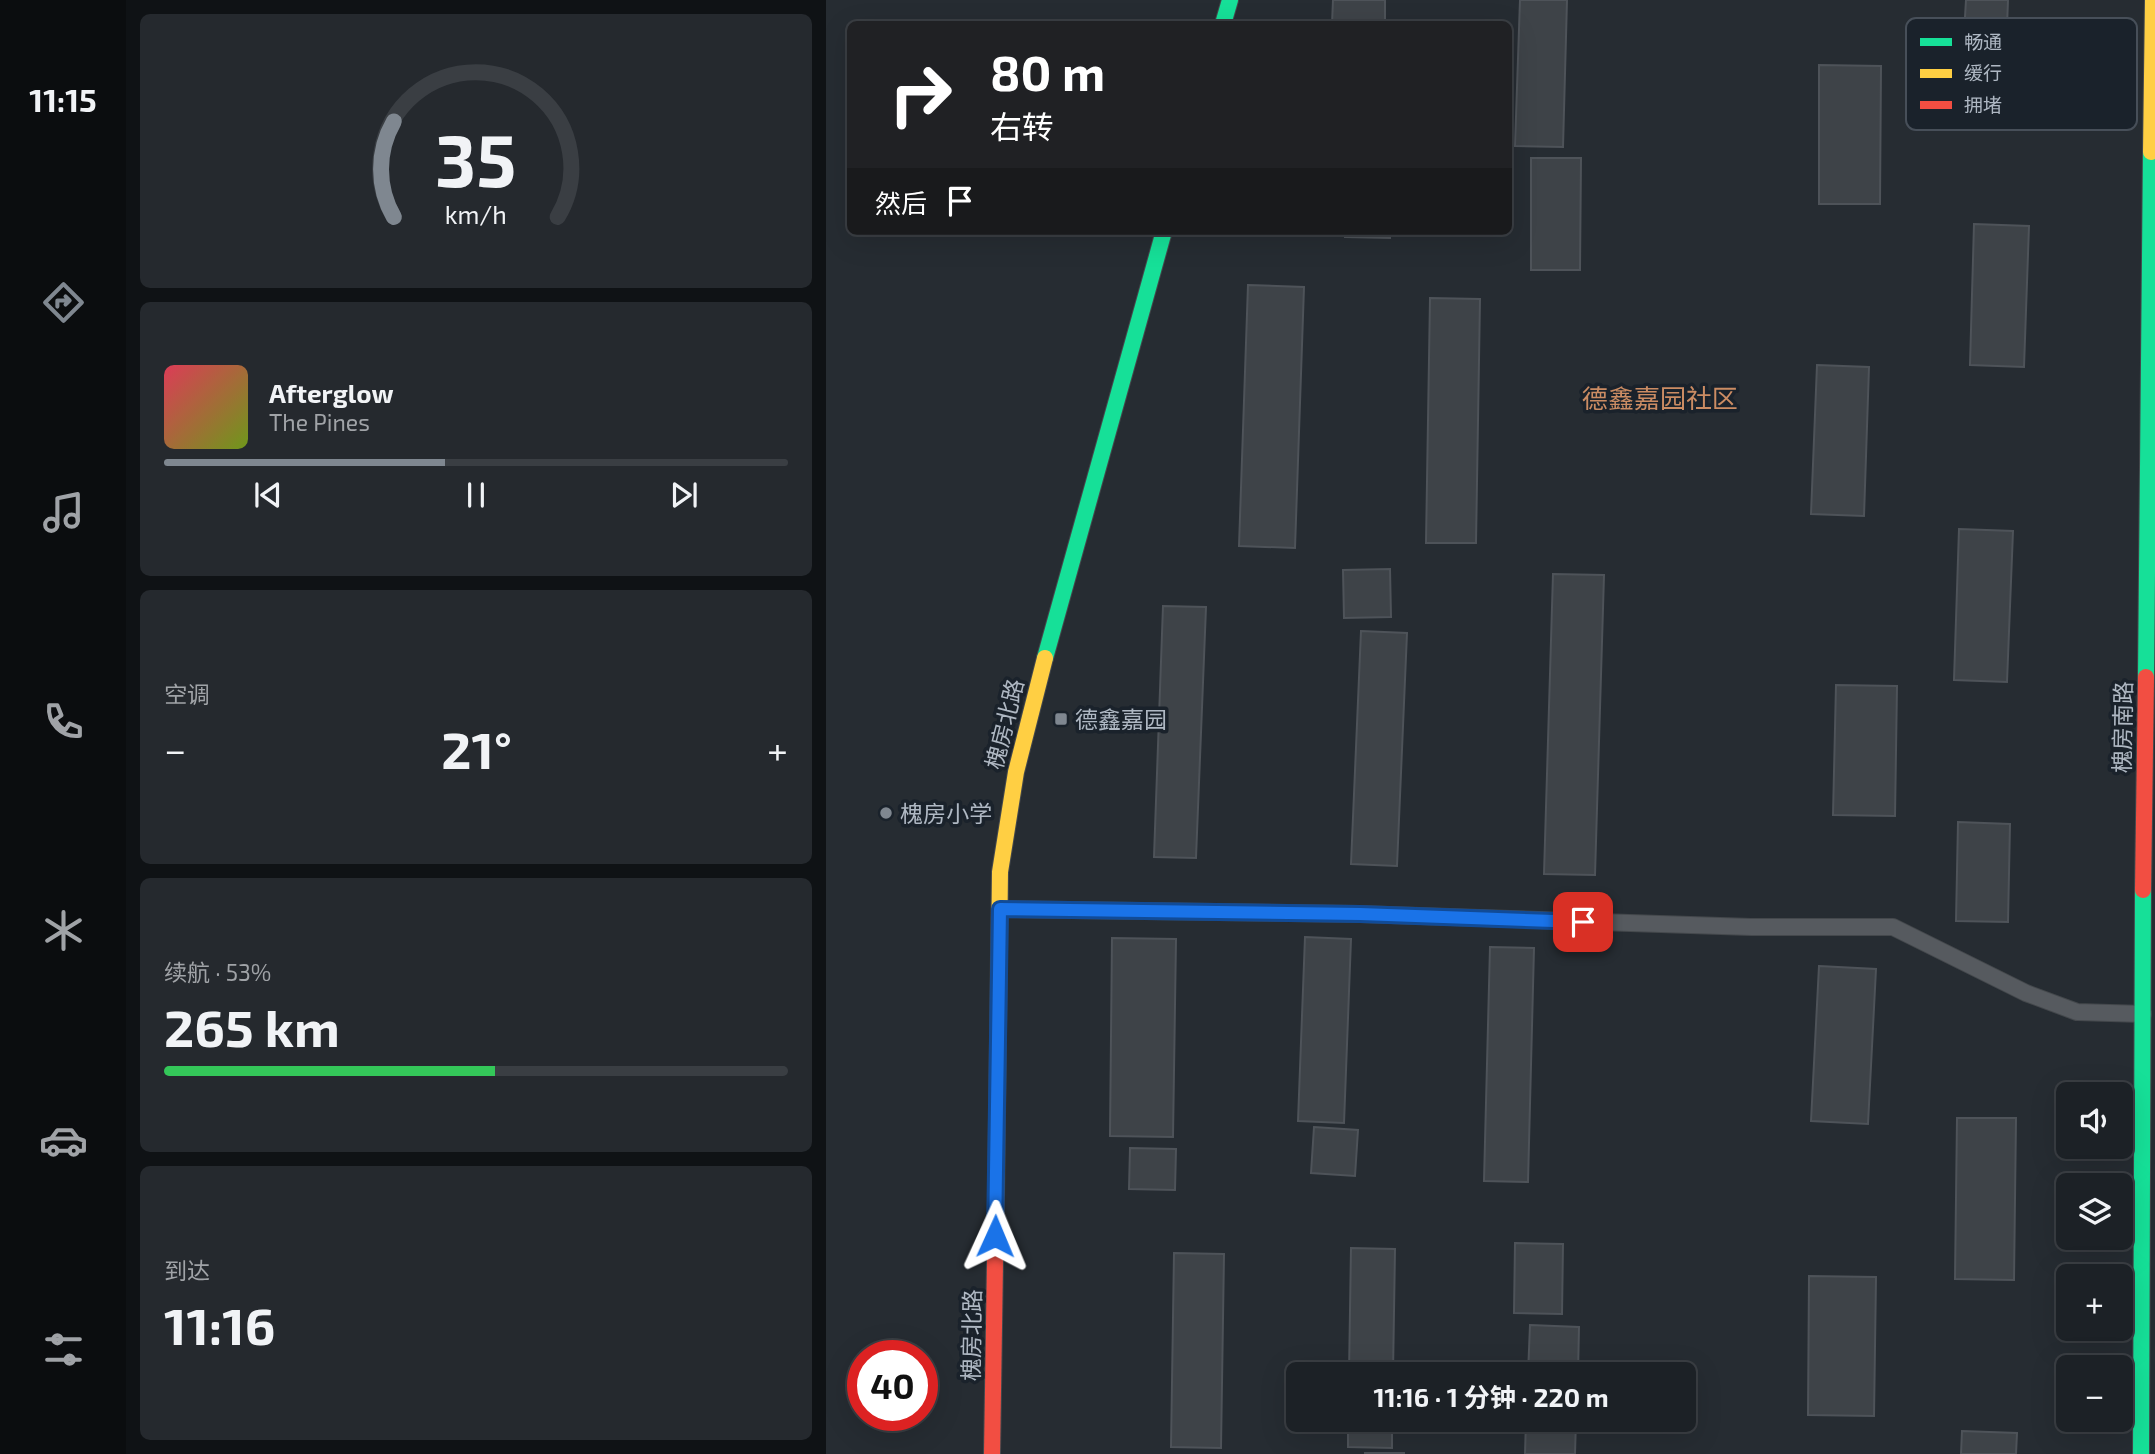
<!DOCTYPE html>
<html lang="zh">
<head>
<meta charset="utf-8">
<style>
	body { margin:0; font-family:"Exo 2","Noto Sans SC",sans-serif; background:#25292e; color:#f1f3f6; height:100vh; display:flex; flex-direction:column; font-size:26px; white-space:nowrap }
	* { box-sizing:border-box; margin:0 }
	p { font-size:23px; color:#a0a3a7 }
	.icon { flex:none; width:38px; height:38px; fill:none; stroke:currentColor; stroke-width:2; stroke-linecap:round; stroke-linejoin:round }
	.map { position:relative; flex:1; overflow:hidden }
	.panel { display:flex; flex-direction:column; gap:14px; padding:14px; background:#0f1215; width:700px }
	.panel>* { flex:none }
	.hud { position:absolute; left:21px; top:21px; width:665px; height:214px; border-radius:10px; box-shadow:0 7px 28px #0002,0 0 0 2px #3a3e43; background:#202124; color:#fff; overflow:hidden }
	.tools { position:absolute; left:1230px; top:1082px; display:grid; gap:14px }
	.tools a { display:grid; place-items:center; width:77px; height:77px; border-radius:10px; background:#1c2126; box-shadow:0 7px 28px #0002,0 0 0 2px #3a3e43; font-size:35px }
	.speed { position:absolute; left:21px; top:1340px; display:flex; gap:14px; font-size:35px; font-weight:700; text-align:center }
	.speed>* { display:grid; place-content:center; width:91px; height:91px; border-radius:50%; background:#1c2126; box-shadow:0 7px 28px #0002,0 0 0 2px #3a3e43; line-height:1 }
	.speed .limit { border:10px solid #d22; background:#fff; color:#111 }
	.pin { position:absolute; display:grid; place-items:center; width:60px; height:60px; color:#fff; margin:-30px; border-radius:14px; box-shadow:0 4px 10px #0006 }
	.me { position:absolute; width:77px; margin:-38px; rotate:1deg; stroke-linejoin:round; filter:drop-shadow(0 0 5px #0008) }
	.turn { display:flex; align-items:center; gap:24px; height:147px; padding:0 28px; font-size:32px }
	.turn .icon { width:91px; height:91px; stroke-width:2.5 }
	.turn b { display:block; font-size:49px; line-height:60px }
	.then { display:flex; align-items:center; height:66px; padding:0 28px; background:#0003; gap:14px; font-size:26px }
	.big { font-size:52px; font-weight:700; line-height:1.1 }
	.panel .card { flex:1; display:flex; flex-direction:column; justify-content:center; gap:10px; min-width:0; padding:0 24px; border-radius:10px; background:#25292e }
	.panel .dial { align-items:center; gap:0 }
	.dial svg { height:182px; overflow:visible; fill:none; stroke:#3a3e43; stroke-width:7; stroke-linecap:round; text-anchor:middle }
	.dial text { fill:#f1f3f6; stroke:none }
	.song { display:flex; align-items:center; gap:21px }
	.cover { width:84px; height:84px; border-radius:10px; background:linear-gradient(135deg,hsl(350 70% 55%),hsl(80 70% 35%)) }
	.played { height:7px; border-radius:4px; background:linear-gradient(90deg,#7f8790 45%,#3a3e43 45%) }
	.keys { display:flex; justify-content:space-around; direction:ltr }
	.heat { display:flex; justify-content:space-between; align-items:center; font-size:38px; direction:ltr }
	.charge { height:10px; border-radius:5px; background:linear-gradient(90deg,#34c759 53%,#3a3e43 0) }
	.trip { position:absolute; left:460px; top:1362px; width:410px; height:70px; border-radius:10px; background:#1c2126; box-shadow:0 7px 28px #0002,0 0 0 2px #3a3e43; font-weight:700; line-height:70px; text-align:center }
	main { display:flex; flex:1; min-height:0 }
	.tabs { display:flex; flex-direction:column; width:126px; justify-content:space-around; align-items:center; background:#0b0d0f; color:#a0a3a7 }
	.tabs .icon { width:49px; height:49px }
	.tabs .active { color:#7f8790 }
	.tabs b { font-size:32px; color:#f1f3f6 }
	.map>svg:first-child { display:block }
</style>
</head>
<body>
<main>
<nav class="tabs">
<b>11:15</b>
<svg class="icon active" aria-label="directions" viewBox="0 0 24 24"><path d="M12 3l9 9-9 9-9-9zM9 14v-3h6M13 9l2 2-2 2"/></svg>
<svg class="icon" aria-label="music" viewBox="0 0 24 24"><path d="M9 18V5l10-2v13"/><circle cx="6" cy="18" r="3"/><circle cx="16" cy="16" r="3"/></svg>
<svg class="icon" aria-label="phone" viewBox="0 0 24 24"><path d="M5 4h4l2 5-3 2q2 4 5 5l2-3 5 2v4C11 20 4 13 5 4z"/></svg>
<svg class="icon" aria-label="climate" viewBox="0 0 24 24"><path d="M12 3v18M4 7l16 10M4 17L20 7"/></svg>
<svg class="icon" aria-label="car" viewBox="0 0 24 24"><path d="M5 17H2v-5l4-1 3-4h7l3 4 3 1v5h-3M9 17h6M6 11h13"/><circle cx="7" cy="17" r="2"/><circle cx="17" cy="17" r="2"/></svg>
<svg class="icon" aria-label="filters" viewBox="0 0 24 24"><path d="M4 7h16M4 17h16"/><circle cx="9" cy="7" r="2"/><circle cx="15" cy="17" r="2"/></svg>
</nav>
<section class="panel">
<div class="card dial"><svg viewBox="0 0 100 80">
<path d="M14 69A42 42 0 1 1 86 69"/>
<path d="M14 69A42 42 0 0 1 14 27" stroke="#7f8790"/>
<text x="50" y="56" font-size="32" font-weight="700">35</text>
<text x="50" y="72" font-size="11">km/h</text>
</svg></div>
<div class="card">
<div class="song"><i class="cover"></i><div><b>Afterglow</b><p>The Pines</p></div></div>
<div class="played"></div>
<div class="keys"><svg class="icon" aria-label="previous" viewBox="0 0 24 24"><path d="M18 5L8 12l10 7zM5 5v14"/></svg><svg class="icon" aria-label="pause" viewBox="0 0 24 24"><path d="M8 5v14M16 5v14"/></svg><svg class="icon" aria-label="next" viewBox="0 0 24 24"><path d="M6 5l10 7-10 7zM19 5v14"/></svg></div>
</div>
<div class="card"><p>空调</p>
<div class="heat"><a>−</a><b class="big">21°</b><a>+</a></div>
</div>
<div class="card"><p>续航 · 53%</p><b class="big">265 km</b><div class="charge"></div></div>
<div class="card"><p>到达</p><b class="big">11:16</b></div>
</section>
<div class="map">
<svg width="1329" height="1454" viewBox="0 0 1329 1454">
	<rect width="100%" height="100%" fill="#262c32"/>
	<g fill="#3e4348" stroke="#4e5359" stroke-width="2">
		<path d="M507 0H559V24H506Z"/>
		<path d="M694 0H741L737 147 689 146Z"/>
		<path d="M1140 0H1182L1180 53 1137 51Z"/>
		<path d="M993 65 1055 66 1054 204H993Z"/>
		<path d="M705 158H755L754 270H705Z"/>
		<path d="M1148 224 1203 226 1198 367 1144 365Z"/>
		<path d="M519 231H564V238L519 237Z"/>
		<path d="M422 285 478 287 469 548 413 546Z"/>
		<path d="M604 298 654 299 650 543H600Z"/>
		<path d="M991 365 1043 367 1038 516 985 514Z"/>
		<path d="M1133 529 1187 531 1181 682 1128 680Z"/>
		<path d="M564 569 565 617 518 618 517 570Z"/>
		<path d="M727 574 778 575 769 875 718 874Z"/>
		<path d="M337 606 380 607 370 858 328 857Z"/>
		<path d="M535 631 581 633 571 866 525 864Z"/>
		<path d="M1010 685 1071 686 1069 816 1007 815Z"/>
		<path d="M1132 822 1184 824 1182 922 1130 921Z"/>
		<path d="M479 937 525 939 518 1123 472 1121Z"/>
		<path d="M286 938 350 939 347 1137 284 1136Z"/>
		<path d="M664 947 708 948 702 1182 658 1181Z"/>
		<path d="M993 966 1050 969 1042 1124 985 1121Z"/>
		<path d="M1131 1118H1190L1188 1280 1129 1279Z"/>
		<path d="M488 1127 532 1130 529 1176 485 1173Z"/>
		<path d="M304 1148 350 1149 349 1190 303 1189Z"/>
		<path d="M689 1243 737 1244 736 1314 688 1313Z"/>
		<path d="M525 1248 569 1249 567 1374H523Z"/>
		<path d="M348 1253 398 1254 395 1448 345 1447Z"/>
		<path d="M983 1276 1050 1277 1048 1416 982 1415Z"/>
		<path d="M704 1325 753 1327 752 1374H702Z"/>
		<path d="M522 1419H566V1448L522 1447Z"/>
		<path d="M700 1419H750L749 1454H699Z"/>
		<path d="M1136 1431 1191 1433 1190 1454H1135Z"/>
		<rect x="539" y="1453" width="39" height="1"/>
	</g>
	<g fill="none" stroke-linecap="round" stroke-linejoin="round">
		<defs>
			<path id="lane" d="M174 909 534 914 925 927H1067L1200 993 1251 1012 1317 1014"/>
			<g id="fast">
				<path d="M397 24 404 0"/>
				<path d="M219 658 338 231"/>
				<path d="M1320 677 1325 152"/>
				<path d="M1315 1454 1317 890"/>
			</g>
			<g id="slow">
				<path d="M1325 152 1327 0"/>
				<path d="M170 1198 174 872 190 772 219 658"/>
			</g>
			<g id="jam">
				<path d="M1317 890 1320 677"/>
				<path d="M166 1454 170 1198"/>
			</g>
		</defs>
		<use href="#lane" stroke="#44484c" stroke-width="18"/>
		<use href="#fast" stroke="#44484c" stroke-width="18"/>
		<use href="#slow" stroke="#44484c" stroke-width="18"/>
		<use href="#jam" stroke="#44484c" stroke-width="18"/>
		<use href="#lane" stroke="#565a5f" stroke-width="16"/>
		<use href="#fast" stroke="#16e098" stroke-width="16"/>
		<use href="#slow" stroke="#ffcf43" stroke-width="16"/>
		<use href="#jam" stroke="#f24e42" stroke-width="16"/>
	</g>
	<g fill="none" stroke-linecap="round" stroke-linejoin="round">
		<defs>
			<path id="route" d="M169 1236 174 909 534 914 757 922"/>
		</defs>
		<use href="#route" stroke="#114b97" stroke-width="18"/>
		<use href="#route" stroke="#1a73e8" stroke-width="12"/>
	</g>
	<g fill="#7f8790" stroke="#1a222b" stroke-width="2.5">
		<rect x="228" y="712" width="14" height="14" rx="3.5"/>
		<circle cx="60" cy="813" r="7"/>
	</g>
	<g text-anchor="middle" dominant-baseline="central" stroke-width="7" stroke-linejoin="round" paint-order="stroke">
		<g font-size="23" fill="#afb8c3" stroke="#1a222b" text-anchor="start">
			<text x="249" y="719">德鑫嘉园</text>
			<text x="74" y="813">槐房小学</text>
		</g>
		<g font-size="23" fill="#afb8c3" stroke="#1a222b">
			<text transform="translate(178 724) rotate(-76)">槐房北路</text>
			<text transform="translate(1296 727) rotate(-89)">槐房南路</text>
			<text transform="translate(145 1335) rotate(-89)">槐房北路</text>
		</g>
		<g font-size="26" fill="#cb8c63" stroke="#1a222b">
			<text x="834" y="397">德鑫嘉园社区</text>
		</g>
	</g>
	<rect x="1080" y="18" width="231" height="112" rx="10" fill="#1a222b" stroke="#474f59" stroke-width="2"/>
	<rect x="1094" y="38" width="32" height="8" fill="#16e098"/>
	<rect x="1094" y="69" width="32" height="9" fill="#ffcf43"/>
	<rect x="1094" y="101" width="32" height="8" fill="#f24e42"/>
	<g font-size="19" fill="#afb8c3">
		<text x="1138" y="49">畅通</text>
		<text x="1138" y="80">缓行</text>
		<text x="1138" y="112">拥堵</text>
	</g>
</svg>
<div class="tools">
<a><svg class="icon" aria-label="sound" viewBox="0 0 24 24"><path d="M4 9h4l5-4v14l-5-4H4zM17 9q2 3 0 6"/></svg></a>
<a><svg class="icon" aria-label="layers" viewBox="0 0 24 24"><path d="M12 4l9 5-9 5-9-5zM3 14l9 5 9-5"/></svg></a>
<a>+</a>
<a>−</a>
</div>
<div class="speed"><div class="limit">40</div></div>
<div class="pin" style="left:757px;top:922px;background:#d93025"><svg class="icon" aria-label="arrive" viewBox="0 0 24 24"><path d="M6 21V4h12l-3 4 3 4H6"/></svg></div>
<svg class="me" style="left:169px;top:1236px" viewBox="-20 -20 40 40"><path d="M0-17L14 15 0 8-14 15z" fill="#1a73e8" stroke="#fff" stroke-width="4"/></svg>
<div class="trip">11:16 · 1 分钟 · 220 m</div>
<div class="hud">
<div class="turn"><svg class="icon" aria-label="right" viewBox="0 0 24 24"><path d="M7 20v-9h11M14 6l5 5-5 5"/></svg><div><b>80 m</b>右转</div></div>
<div class="then">然后<svg class="icon" aria-label="arrive" viewBox="0 0 24 24"><path d="M6 21V4h12l-3 4 3 4H6"/></svg></div>
</div>
</div>
</main>
</body>
</html>
